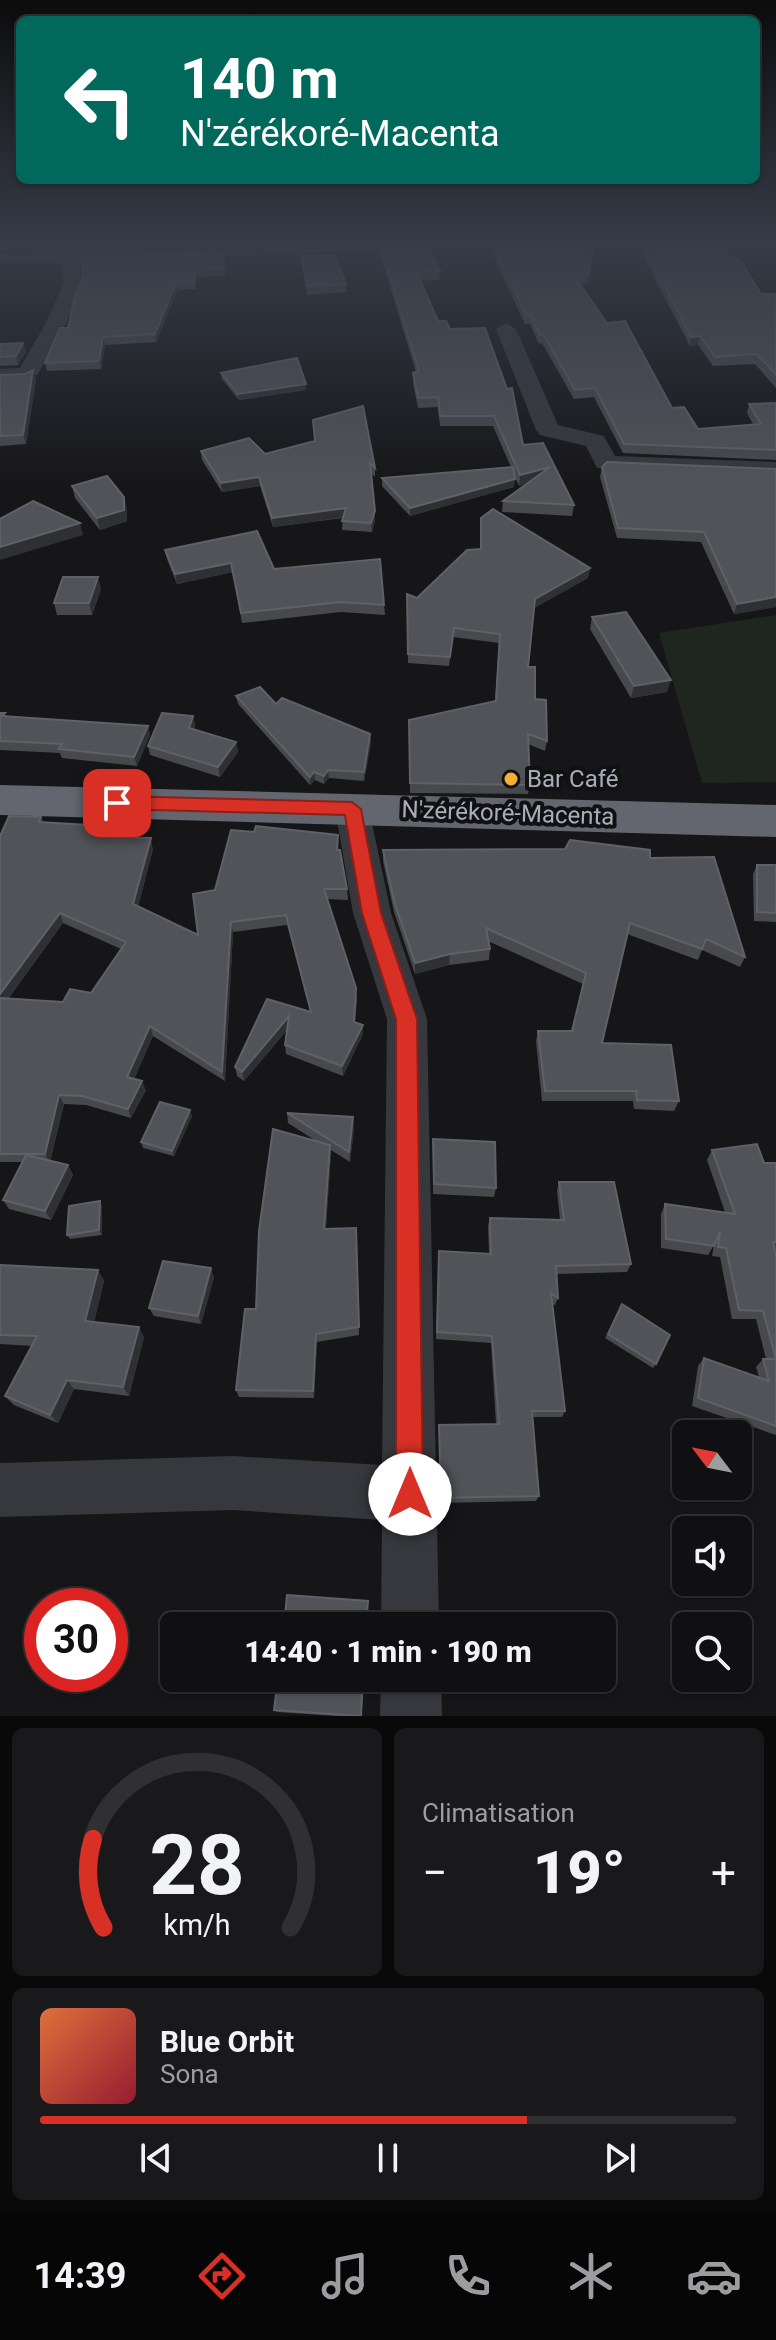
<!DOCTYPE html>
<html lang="fr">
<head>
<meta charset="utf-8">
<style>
	body { margin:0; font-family:Roboto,sans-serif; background:#19191b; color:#f1f3f6; height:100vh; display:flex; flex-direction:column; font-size:30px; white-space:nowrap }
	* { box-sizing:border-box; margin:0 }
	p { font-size:26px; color:#9c9d9f }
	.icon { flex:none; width:44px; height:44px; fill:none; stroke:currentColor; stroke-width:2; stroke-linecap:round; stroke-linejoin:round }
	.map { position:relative; height:1716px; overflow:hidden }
	.side { display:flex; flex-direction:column; gap:12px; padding:12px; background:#09090a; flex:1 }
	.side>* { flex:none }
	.banner { position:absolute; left:16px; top:16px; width:744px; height:168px; border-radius:12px; box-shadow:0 2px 6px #0004,0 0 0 2px #303032; background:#00695c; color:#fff; overflow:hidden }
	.needle { width:52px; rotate:302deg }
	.fabs { position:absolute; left:672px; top:1420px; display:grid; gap:16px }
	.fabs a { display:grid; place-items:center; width:80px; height:80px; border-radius:12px; background:#101012; box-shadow:0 2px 6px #0004,0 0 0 2px #303032; font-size:40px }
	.speed { position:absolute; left:24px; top:1588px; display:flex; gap:16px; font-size:40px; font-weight:700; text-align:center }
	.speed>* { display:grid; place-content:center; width:104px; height:104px; border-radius:50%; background:#101012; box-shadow:0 2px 6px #0004,0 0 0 2px #303032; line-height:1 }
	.speed .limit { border:12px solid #d22; background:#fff; color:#111 }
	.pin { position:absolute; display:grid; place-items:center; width:68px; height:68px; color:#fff; margin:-34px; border-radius:16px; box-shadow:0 4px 12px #0006 }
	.me { position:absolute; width:88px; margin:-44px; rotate:0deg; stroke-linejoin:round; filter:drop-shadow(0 0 6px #0008) }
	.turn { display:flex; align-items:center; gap:28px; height:168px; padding:0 32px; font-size:36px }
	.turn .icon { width:104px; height:104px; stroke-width:2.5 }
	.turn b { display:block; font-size:56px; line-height:68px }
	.big { font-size:60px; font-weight:800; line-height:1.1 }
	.side .card { flex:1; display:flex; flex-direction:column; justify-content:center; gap:12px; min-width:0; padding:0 28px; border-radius:12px; background:#19191b }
	.side .dial { align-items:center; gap:0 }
	.dial svg { height:208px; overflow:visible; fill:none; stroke:#303032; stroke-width:7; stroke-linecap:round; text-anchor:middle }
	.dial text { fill:#f1f3f6; stroke:none }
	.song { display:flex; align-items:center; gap:24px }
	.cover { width:96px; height:96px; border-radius:12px; background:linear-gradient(135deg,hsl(20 70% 55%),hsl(350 70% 35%)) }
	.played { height:8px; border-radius:4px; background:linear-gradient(90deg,#d93025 70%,#303032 70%) }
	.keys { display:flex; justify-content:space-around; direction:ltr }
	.heat { display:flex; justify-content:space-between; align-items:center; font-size:44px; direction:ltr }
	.side .tiles { flex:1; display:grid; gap:12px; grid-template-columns:1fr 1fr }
	.card:last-child { grid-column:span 2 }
	.trip { position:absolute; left:160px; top:1612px; width:456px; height:80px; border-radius:12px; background:#101012; box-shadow:0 2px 6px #0004,0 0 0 2px #303032; font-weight:800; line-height:80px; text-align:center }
	.tab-bar { display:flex; height:128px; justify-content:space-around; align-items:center; background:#060607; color:#9c9d9f }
	.tab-bar .icon { width:56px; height:56px }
	.tab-bar .selected { color:#d93025 }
	.tab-bar b { font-size:36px; color:#f1f3f6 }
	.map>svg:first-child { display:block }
</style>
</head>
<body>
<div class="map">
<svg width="776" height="1716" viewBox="0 0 776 1716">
	<rect width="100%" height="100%" fill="#161618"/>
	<path fill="#1e261f" d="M776 615V782L702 783 659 633Z"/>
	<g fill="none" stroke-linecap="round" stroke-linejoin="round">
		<g fill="#37383d" fill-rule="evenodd">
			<path d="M234 245H380L371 250 79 262 82 282 67 321 38 374 27 380 0 381V369L20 368 47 321 64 282 61 263H0V253Z"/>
			<path d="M506 323 516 329 558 425 604 436 615 456 776 462V476L597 468 586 446 540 435 536 430 496 329Z"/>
			<path d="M352 796 364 800 369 809 391 913 427 1019 439 1626H381L382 1520 233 1510 0 1517V1463L233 1456 382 1465 387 1019 353 913 335 809 340 800Z"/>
			<path d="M381 1678H441L442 1716H380Z"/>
		</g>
		<path fill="#63666e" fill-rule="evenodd" d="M0 785 776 805V837L0 815Z"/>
	</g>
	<g fill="#47494d" fill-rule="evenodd">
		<path d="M0 245H135L0 250Z"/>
		<path d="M380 245 440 271 439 280 421 281 438 321 450 329 523 445 574 505 572 516 502 512 503 501 527 483 519 486 514 475V487L410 516 382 486V478L511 467 493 426H440L438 407 418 408 413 383V373L416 372 380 254Z"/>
		<path d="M508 245H593L588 283 580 284 607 323 672 408 698 429 753 424 747 413 749 404 776 403V460L623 453 594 397 574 399 542 343 539 344 530 324H525L494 258 495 249H510Z"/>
		<path d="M637 245H720L761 294H776V388L755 364 713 366 698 345 690 346Z"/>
		<path d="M223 252 225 276 196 277 195 289 178 290 156 342 105 345 101 369 47 371 45 363 68 328Z"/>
		<path d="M301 256 346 284 347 292 307 295Z"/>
		<path d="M23 343 26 352 18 365 0 366V344Z"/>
		<path d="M33 370 36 379 26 444 0 446V375L25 374Z"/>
		<path d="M221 373 306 384V390L239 400 222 379Z"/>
		<path d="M363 406 375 468V477L371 473 375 520 372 532 342 530 343 518 273 527 260 486 222 492 202 460 201 451 265 454 314 441Z"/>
		<path d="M602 467 776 469V607L734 614 701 542 617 538 600 477Z"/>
		<path d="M72 486 127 509V521L100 530 75 498Z"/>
		<path d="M481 518 590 568 588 578 534 608 528 667 535 699 547 741 545 751 528 744 530 785 528 794 410 793 409 720 495 701 499 643 453 637 449 666 408 663 407 594 417 598 481 549Z"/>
		<path d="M165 550 274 569 384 605 385 615 341 612 242 623 233 572 177 584 167 559Z"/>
		<path d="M101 589 92 615H57L54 603Z"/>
		<path d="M592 617 667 692 631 698 590 629Z"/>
		<path d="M236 696 276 704 370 734 371 743 364 781 329 778 324 784 315 780 310 785 238 704Z"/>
		<path d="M0 713H5L6 717 148 726 150 735 137 766 62 758 60 753 0 750Z"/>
		<path d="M193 716 195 726 194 729 236 742 238 752 220 777 150 755 148 746Z"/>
		<path d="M41 817 43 822 105 826 108 837 153 849 138 907 198 935 215 890 338 850 347 889 348 900 327 899 357 998 355 1022 363 1025V1034L343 1076 286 1054 285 1045 287 1030 244 1081 237 1076 235 1067 310 1011 287 925 233 932 225 1081 153 1036 134 1079 146 1090 131 1118 86 1105 64 1104 50 1161 68 1165 73 1175 51 1220 9 1209 3 1200 22 1162H0V834ZM63 923 121 949 91 993 63 1002 8 999Z"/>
		<path d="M383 850 650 858 745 957 740 967 702 950 698 960 627 934 602 1043 679 1101 674 1111 634 1109 633 1101H542L536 1041 538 1031H572L583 984 488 941 490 949 489 960 449 965 415 974 394 912 383 861Z"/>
		<path d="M757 865H776V922L754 921 753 874Z"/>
		<path d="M287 1113 354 1128 350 1162 331 1150 326 1229 356 1228 359 1335 317 1342 314 1398 239 1397 236 1390 256 1309 316 1141 288 1123Z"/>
		<path d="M192 1116 174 1156 143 1148 141 1142Z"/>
		<path d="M433 1139 496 1188 494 1197 433 1194Z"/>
		<path d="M712 1150 764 1163H776V1252L775 1251 776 1256V1435L692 1406 698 1366 704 1358 759 1377 756 1367 763 1359H766L756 1319H732L720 1257 712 1256 714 1245 708 1255 661 1248V1214L665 1204 725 1212 707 1160Z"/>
		<path d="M559 1182 631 1264 627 1272 557 1274 558 1298 555 1305 552 1304 565 1411 562 1417H532L539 1496 536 1501 440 1503 439 1425 496 1424 491 1343 436 1339 439 1251 489 1254 488 1226 490 1218 560 1220 557 1191Z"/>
		<path d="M102 1206V1235L70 1239 67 1235Z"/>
		<path d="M0 1265 98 1270 104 1281 94 1322 144 1337 129 1396 74 1389 58 1423 14 1405 5 1396 32 1346 0 1344Z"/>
		<path d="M214 1277 201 1324 154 1316 149 1308Z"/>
		<path d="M622 1304 656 1364 653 1368 605 1338Z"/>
		<path d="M364 1678 361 1716H337L277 1712 274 1710Z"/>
	</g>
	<g fill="#2f3033">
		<path d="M176 283 178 290 156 342 155 334Z"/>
		<path d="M700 336 698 345 690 346 691 337Z"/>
		<path d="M103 337 105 345 101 369 99 361Z"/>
		<path d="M23 343 26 352 18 365 16 356Z"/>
		<path d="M33 370 36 379 26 444 23 435Z"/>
		<path d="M306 384V390L239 400 238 394Z"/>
		<path d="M550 467 548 477 519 486 520 475Z"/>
		<path d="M259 477 260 486 222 492 221 483Z"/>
		<path d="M515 479 514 487 410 516V508Z"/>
		<path d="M124 497 127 509V521L100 530 97 518Z"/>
		<path d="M346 508V517L273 527 272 518Z"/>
		<path d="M375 511V520L372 532 371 523Z"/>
		<path d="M80 523 83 535 0 560V547Z"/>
		<path d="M231 563 233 572 177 584 175 574Z"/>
		<path d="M590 568 588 578 534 608 535 599Z"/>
		<path d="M98 577 101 589 92 615 89 603Z"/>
		<path d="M776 597V607L734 614 737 604Z"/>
		<path d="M671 680 667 692 631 698 634 686Z"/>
		<path d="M193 716 195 726 190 738 189 728Z"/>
		<path d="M148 726 150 735 137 766 134 757Z"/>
		<path d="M370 734 371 743 364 781V772Z"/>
		<path d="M236 742 238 752 220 777 218 767Z"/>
		<path d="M328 770 329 778 324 784V776Z"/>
		<path d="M314 772 315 780 310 785V777Z"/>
		<path d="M105 826 108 836 105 847 102 837Z"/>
		<path d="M151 838 153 849 136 914 133 904Z"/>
		<path d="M60 913 63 923 1 1008 0 1005V994Z"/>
		<path d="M231 922 233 932 225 1081 222 1072Z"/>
		<path d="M450 954 449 965 415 974V963Z"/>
		<path d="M289 1016 290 1026 244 1081 242 1072Z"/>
		<path d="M363 1025V1034L343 1076 342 1066Z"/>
		<path d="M150 1026 153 1036 131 1086 127 1077Z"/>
		<path d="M142 1081 146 1090 131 1118 128 1109Z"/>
		<path d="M59 1095 64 1104 50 1163 45 1154Z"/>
		<path d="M190 1110 192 1116 174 1156 172 1151Z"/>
		<path d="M353 1117 354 1128 350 1162 349 1152Z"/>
		<path d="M330 1145 331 1155 325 1238 324 1229Z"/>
		<path d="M68 1165 73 1175 51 1220 45 1211Z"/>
		<path d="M100 1201 102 1206V1235L99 1230Z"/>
		<path d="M211 1268 214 1277 201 1324 198 1316Z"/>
		<path d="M98 1270 104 1281 92 1331 85 1321Z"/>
		<path d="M139 1327 144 1337 129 1396 123 1387Z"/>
		<path d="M316 1334 317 1342 314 1398 313 1391Z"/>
		<path d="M67 1380 74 1389 58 1423 50 1415Z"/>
	</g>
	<g fill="#525359" stroke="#5f6168" stroke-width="2">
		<path d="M380 245H426L440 271 417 273 438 321H446L450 329 485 328 507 389 512 388 523 445 543 443 574 505 503 501 550 467 520 475 494 416H440L438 397 418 398 413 373 419 371Z"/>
		<path d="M515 245H593L589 275 574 276 607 323 625 321 672 408 684 407 698 429 761 424 749 404 776 403V450L624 444 595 388 575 390 543 334 540 335 530 315H526L495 249H518Z"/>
		<path d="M643 245H720L729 256 741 261 761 294H776V375L757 354 715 357 700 336 691 337Z"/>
		<path d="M223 252 224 268 195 270 194 282 176 283 155 334 103 337 99 361 45 363 60 328H68L74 300 83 276 81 258Z"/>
		<path d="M335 255 346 284 307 286 301 256Z"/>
		<path d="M23 343 16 356 0 357V344Z"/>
		<path d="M297 358 306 384 238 394 221 373Z"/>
		<path d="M33 370 23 435 0 436V375L25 374Z"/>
		<path d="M363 406 375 468 370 463 375 511 371 523 342 521 346 508 272 518 259 477 221 483 201 451 249 438 265 454 315 441 313 420Z"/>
		<path d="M607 462 776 469V597L737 604 704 532 618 528 602 467Z"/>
		<path d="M513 467 515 479 410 508 382 478Z"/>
		<path d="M107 476 124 497V510L97 518 72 486Z"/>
		<path d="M33 501 80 523 0 547V519Z"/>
		<path d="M493 509 590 568 535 599 528 667H535V699L546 700 547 741 528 734 530 785 410 783 409 720 496 701 500 634 454 628 450 657 408 654 407 594 417 598 467 550 481 549V518Z"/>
		<path d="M257 531 274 569 380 559 384 605 341 602 241 613 231 563 175 574 165 550Z"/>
		<path d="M63 577H98L89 603H54Z"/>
		<path d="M626 612 671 680 634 686 592 617Z"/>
		<path d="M260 687 276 704 282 698 370 734 364 772 328 770 324 776 314 772 310 777 236 696Z"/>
		<path d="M0 713H5L2 716 148 726 134 757 59 749 62 744 0 741Z"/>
		<path d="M162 713 193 716 189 728 236 742 218 767 148 746Z"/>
		<path d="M9 816 41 817 39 822 105 826 102 837 151 838 133 904 198 935 193 894 215 890 231 830 254 832 256 826 338 835 337 850H340L347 889H324L356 988 354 1022 363 1025 342 1066 285 1045 289 1016 242 1072 235 1067 267 999 311 1012 286 915 231 922 222 1072 150 1026 127 1077 142 1081 128 1109 82 1096 59 1095 45 1154H0V998L63 1002 70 989 91 993 126 942 60 913 0 994V834H1Z"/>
		<path d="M570 840 650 850V858L714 857 745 957 706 939 702 949 630 923 602 1043 671 1045 679 1101 637 1100 636 1091H545L538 1031H572L586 973 486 928 490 949 450 954 415 963 394 901 383 850 565 849Z"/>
		<path d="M757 865H776V913L757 912Z"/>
		<path d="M160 1102 190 1110 172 1151 141 1142Z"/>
		<path d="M287 1113 353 1117 349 1152Z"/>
		<path d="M273 1129 330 1145 324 1229 356 1228 359 1327 316 1334 313 1391 236 1390 245 1309H256L259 1231Z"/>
		<path d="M433 1139 495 1142 496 1188 434 1184Z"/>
		<path d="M757 1144 764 1163H776V1242H773L776 1256V1426L698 1398 704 1358 769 1381 763 1359H776L763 1311 739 1310 726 1248 718 1247 720 1232 714 1246 666 1239 665 1204 735 1214 712 1150Z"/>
		<path d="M26 1155 68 1165 45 1211 3 1200Z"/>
		<path d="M559 1182H614L631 1264 556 1266 558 1298 551 1293 565 1411H532L539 1496 441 1498 439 1425 499 1424 492 1336 437 1332 439 1251 491 1254 490 1218 564 1220Z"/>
		<path d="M100 1201 99 1230 67 1235 69 1206Z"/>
		<path d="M163 1261 211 1268 198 1316 149 1308Z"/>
		<path d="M0 1265 98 1270 85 1321 139 1327 123 1387 67 1380 50 1415 5 1396 37 1336 0 1335Z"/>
		<path d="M622 1304 670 1335 656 1364 608 1334Z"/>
		<path d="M287 1595 368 1601 366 1626H284Z"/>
		<path d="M278 1678H363L361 1716 274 1710Z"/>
	</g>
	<linearGradient id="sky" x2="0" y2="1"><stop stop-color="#0c0c0d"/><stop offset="0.5" stop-color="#363c48"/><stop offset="1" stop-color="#363c48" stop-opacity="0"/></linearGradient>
	<rect width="776" height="486" fill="url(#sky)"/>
	<path fill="#d93025" stroke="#8d1f18" stroke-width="2" d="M117 796 352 802 361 809 381 913 417 1019 423 1494 419 1504 410 1508 400 1504 396 1494V1019L362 913 345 815 117 809 109 803Z"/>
	<circle fill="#f2b134" stroke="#111113" stroke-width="3" cx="511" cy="779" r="8"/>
	<g text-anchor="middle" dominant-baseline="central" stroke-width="8" stroke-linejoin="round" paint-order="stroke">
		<g font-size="24" fill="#a8adb8" stroke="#111113" text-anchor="start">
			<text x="527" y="779">Bar Café</text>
		</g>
		<g font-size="24" fill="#a8adb8" stroke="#111113">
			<text transform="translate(508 813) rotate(2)">N'zérékoré-Macenta</text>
		</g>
	</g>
</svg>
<div class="fabs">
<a><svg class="needle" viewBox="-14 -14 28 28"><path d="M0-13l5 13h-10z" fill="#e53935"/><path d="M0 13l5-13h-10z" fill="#9c9d9f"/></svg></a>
<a><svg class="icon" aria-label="sound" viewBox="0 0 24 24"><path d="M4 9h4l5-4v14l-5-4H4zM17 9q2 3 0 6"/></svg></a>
<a><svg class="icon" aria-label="search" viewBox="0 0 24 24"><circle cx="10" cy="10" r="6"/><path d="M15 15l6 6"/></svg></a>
</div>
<div class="speed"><div class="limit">30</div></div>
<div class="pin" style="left:117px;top:803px;background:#d93025"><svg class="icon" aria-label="arrive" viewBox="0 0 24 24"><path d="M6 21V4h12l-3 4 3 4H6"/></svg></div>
<svg class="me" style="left:410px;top:1494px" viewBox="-20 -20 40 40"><circle r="19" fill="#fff"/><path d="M0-13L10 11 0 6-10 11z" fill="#d93025"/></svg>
<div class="trip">14:40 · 1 min · 190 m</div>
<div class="banner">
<div class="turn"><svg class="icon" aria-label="left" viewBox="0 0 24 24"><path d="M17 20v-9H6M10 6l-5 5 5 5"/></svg><div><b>140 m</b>N'zérékoré-Macenta</div></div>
</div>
</div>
<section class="side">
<div class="tiles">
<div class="card dial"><svg viewBox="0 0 100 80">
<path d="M14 69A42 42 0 1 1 86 69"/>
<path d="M14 69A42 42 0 0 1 10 35" stroke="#d93025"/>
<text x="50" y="56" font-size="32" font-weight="700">28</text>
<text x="50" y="72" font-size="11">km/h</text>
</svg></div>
<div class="card"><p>Climatisation</p>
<div class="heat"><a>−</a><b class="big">19°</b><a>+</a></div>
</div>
<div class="card">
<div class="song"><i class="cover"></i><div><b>Blue Orbit</b><p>Sona</p></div></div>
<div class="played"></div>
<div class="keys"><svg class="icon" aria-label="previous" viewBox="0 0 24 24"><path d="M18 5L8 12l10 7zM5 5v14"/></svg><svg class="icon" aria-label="pause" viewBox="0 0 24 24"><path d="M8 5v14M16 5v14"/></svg><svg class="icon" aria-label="next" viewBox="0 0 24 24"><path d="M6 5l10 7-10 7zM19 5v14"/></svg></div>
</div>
</div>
</section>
<nav class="tab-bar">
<b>14:39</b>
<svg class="icon selected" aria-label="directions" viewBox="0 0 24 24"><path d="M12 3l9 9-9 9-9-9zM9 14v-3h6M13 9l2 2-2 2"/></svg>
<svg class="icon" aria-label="music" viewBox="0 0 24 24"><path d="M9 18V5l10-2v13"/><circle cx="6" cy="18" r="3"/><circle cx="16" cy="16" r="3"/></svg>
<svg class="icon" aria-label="phone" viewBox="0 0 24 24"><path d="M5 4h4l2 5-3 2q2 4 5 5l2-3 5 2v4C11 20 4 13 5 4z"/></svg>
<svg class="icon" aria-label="climate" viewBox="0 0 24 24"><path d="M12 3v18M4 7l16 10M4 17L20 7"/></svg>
<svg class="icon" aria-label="car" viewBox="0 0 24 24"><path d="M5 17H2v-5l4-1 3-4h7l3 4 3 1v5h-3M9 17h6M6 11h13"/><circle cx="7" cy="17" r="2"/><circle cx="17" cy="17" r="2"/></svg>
</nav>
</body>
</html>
